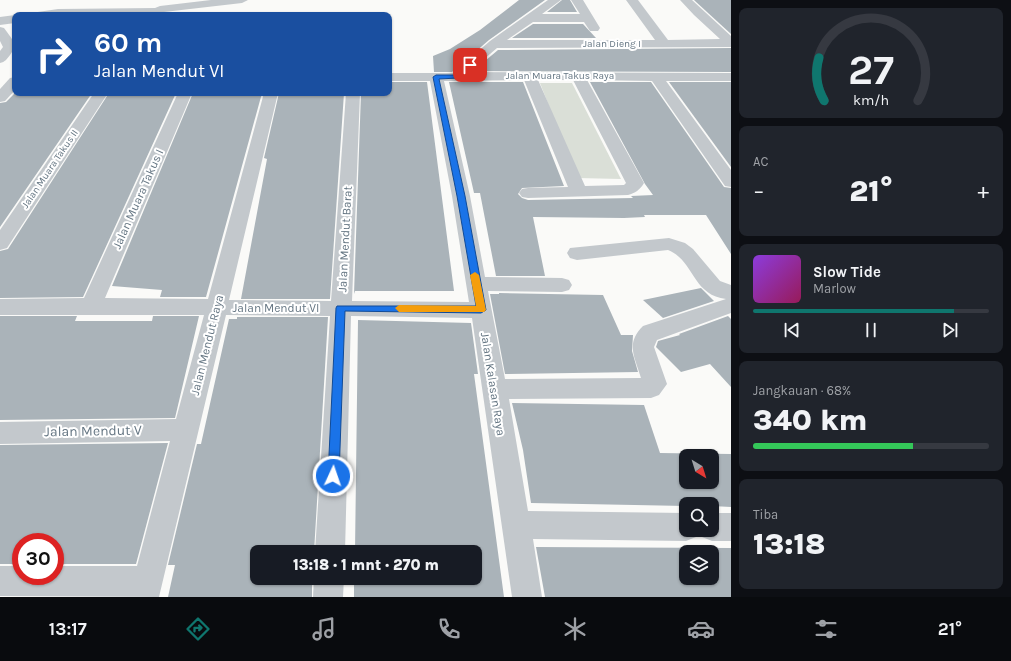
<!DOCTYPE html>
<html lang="id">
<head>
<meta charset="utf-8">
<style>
	body { margin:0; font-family:Karla,sans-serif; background:#20242c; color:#f1f3f6; height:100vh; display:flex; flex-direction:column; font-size:15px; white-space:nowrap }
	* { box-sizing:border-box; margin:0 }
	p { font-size:13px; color:#9ea1a6 }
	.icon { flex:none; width:22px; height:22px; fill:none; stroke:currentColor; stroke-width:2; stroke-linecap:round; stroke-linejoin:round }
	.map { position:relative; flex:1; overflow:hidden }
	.details { display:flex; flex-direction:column; gap:8px; padding:8px; background:#0d0f14; width:280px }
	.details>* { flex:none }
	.top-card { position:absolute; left:12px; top:12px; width:380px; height:84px; border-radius:8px; box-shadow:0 1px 3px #0004; background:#1a4fa0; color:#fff; overflow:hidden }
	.needle { width:26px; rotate:142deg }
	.fabs { position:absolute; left:679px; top:449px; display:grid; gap:8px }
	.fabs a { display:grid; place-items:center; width:40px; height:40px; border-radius:8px; background:#171b24; box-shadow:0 1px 3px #0004; font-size:20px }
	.speed { position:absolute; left:12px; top:533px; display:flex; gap:8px; font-size:20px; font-weight:700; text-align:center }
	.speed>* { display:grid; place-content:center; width:52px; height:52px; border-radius:50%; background:#171b24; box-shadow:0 1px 3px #0004; line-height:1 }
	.speed .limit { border:6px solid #d22; background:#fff; color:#111 }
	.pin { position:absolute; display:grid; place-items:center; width:34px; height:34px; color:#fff; margin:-17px; border-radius:8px; box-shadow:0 2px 6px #0006 }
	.me { position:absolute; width:44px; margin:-22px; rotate:3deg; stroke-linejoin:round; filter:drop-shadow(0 0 3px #0008) }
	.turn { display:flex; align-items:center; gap:14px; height:84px; padding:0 16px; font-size:18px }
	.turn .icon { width:52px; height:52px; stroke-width:2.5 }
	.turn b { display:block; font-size:28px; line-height:34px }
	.big { font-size:30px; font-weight:800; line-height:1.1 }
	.details .widget { flex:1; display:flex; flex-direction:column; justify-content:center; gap:6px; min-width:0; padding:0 14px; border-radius:8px; background:#20242c }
	.details .dial { align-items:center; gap:0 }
	.dial svg { height:104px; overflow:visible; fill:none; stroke:#363941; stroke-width:7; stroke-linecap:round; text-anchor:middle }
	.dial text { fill:#f1f3f6; stroke:none }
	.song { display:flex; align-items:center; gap:12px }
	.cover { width:48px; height:48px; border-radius:6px; background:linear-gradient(135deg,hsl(270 70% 55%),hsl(330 70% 35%)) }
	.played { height:4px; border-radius:2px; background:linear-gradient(90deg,#0f766e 85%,#363941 85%) }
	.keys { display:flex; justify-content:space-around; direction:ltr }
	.heat { display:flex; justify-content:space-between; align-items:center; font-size:22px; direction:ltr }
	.charge { height:6px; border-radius:3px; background:linear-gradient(90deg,#34c759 68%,#363941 0) }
	.trip { position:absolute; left:250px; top:545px; width:232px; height:40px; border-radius:8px; background:#171b24; box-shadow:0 1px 3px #0004; font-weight:800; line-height:40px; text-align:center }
	.tabs { display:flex; height:64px; justify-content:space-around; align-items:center; background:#090b0e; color:#9ea1a6 }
	.tabs .icon { width:28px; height:28px }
	.tabs .selected { color:#0f766e }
	.tabs b { font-size:18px; color:#f1f3f6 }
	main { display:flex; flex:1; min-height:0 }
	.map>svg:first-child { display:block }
</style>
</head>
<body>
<main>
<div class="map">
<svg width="731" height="597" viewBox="0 0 731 597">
	<rect width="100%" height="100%" fill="#fafaf8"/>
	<path fill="#dadfd7" d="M540 83H572L621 179 577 178Z"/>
	<g fill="#aab3b9" fill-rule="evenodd">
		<path d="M519 0H545L489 40 452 72H434L433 56 450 49 480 30Z"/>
		<path d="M562 0H570L577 12H547Z"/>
		<path d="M694 0H731V34L695 1Z"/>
		<path d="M533 24H583L596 38H512Z"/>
		<path d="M731 48V72L473 71 498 50Z"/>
		<path d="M389 82H427L454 291H355L354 294 361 93H389Z"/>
		<path d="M449 82H523L564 186 522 188 518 194 522 198 528 200 633 198 631 196 653 195 645 184 590 82H651L724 187 731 188V254L706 215H644L645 217 624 218 533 217 545 276H496L480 193H474Z"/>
		<path d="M669 82H731V167Z"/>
		<path d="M15 93H92L0 227V103L6 102Z"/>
		<path d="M109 93H176L83 297 0 298V251L8 249Z"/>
		<path d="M193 93H262L206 297H160L162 290 112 286Z"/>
		<path d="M279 93H344L330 299H241L267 159 264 158Z"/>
		<path d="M701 288 714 301 663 318 643 300Z"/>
		<path d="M499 293 603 295 621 335H633L632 351 638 372 505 374 490 294H499Z"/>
		<path d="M0 316H77L75 321H152L153 316H199L175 418 0 420Z"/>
		<path d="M728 316 731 319V387L710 364 681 372 656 347 658 341 680 335 679 334Z"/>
		<path d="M237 317H328L314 552H257V578H312V597H168L175 565H168L197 444H201L229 319H237Z"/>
		<path d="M358 320 471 323 478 374H474L504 597H354V578H475V552H355Z"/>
		<path d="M512 403 644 405 660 453 731 454V507L712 506V504H686V506L531 503 523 450ZM686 456H712V482H686Z"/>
		<path d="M168 443 136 564H55V542H21V564H0V445Z"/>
		<path d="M536 547 731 548V597H545ZM686 552H712V578H686Z"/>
	</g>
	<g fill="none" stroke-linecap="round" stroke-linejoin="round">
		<g fill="#c3c8cc" fill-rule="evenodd">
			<path d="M211 0H248L242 3 164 12 165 15H29L31 13 58 9 155 8 160 6Z"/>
			<path d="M548 0H561L542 14H580L571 0H583L600 28 598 31H590L584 22H533L507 40H655L626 0H638L668 40 720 39 694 15 680 0H692L731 36V47L497 48 469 72 731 73V81H666L731 170V187L725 186 652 81 587 80 644 183C640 190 635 193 628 195L528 198 522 197 519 193 522 189 528 188 568 187 524 80 444 81 470 196 485 277 562 278 569 280 572 285 569 290 562 292 488 291 505 379 641 378C635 357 625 344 643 326L726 299C692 295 694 260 668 250L577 260 570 258 567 253 570 248 669 238 685 243 693 249 720 281 731 285V313L657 340 654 347 667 384 659 395 651 398 509 399 528 511 686 513V530H712V513H731V541H712L702 537 699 530 696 537 686 541 533 539 542 597H512L472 318 351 316 345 552H315L330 316 226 315 159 597 0 596V566H21V576H55V566H137L170 441 0 444V422L176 419 204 315H0V299L84 298 178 93H192L105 298 208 299 264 93H278L229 300 331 301 346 93H360L352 301 469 302 452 196 430 81H389V73H453L490 41ZM538 80H573L626 183 624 185 585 186Z"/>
			<path d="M15 15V23L0 25V17Z"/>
			<path d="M0 27 4 28C11 38 19 44 10 55 7 59 5 62 0 63V51L3 47 0 41Z"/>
			<path d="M15 77V90L5 101 0 102V89L10 78Z"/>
			<path d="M94 93H108L7 248 0 250V230Z"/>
			<path d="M314 578H344L343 597H313Z"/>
		</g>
	</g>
	<path fill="#1a73e8" stroke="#114b97" d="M468 63 473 65 458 78 439 79 465 196 486 310 481 313 345 311 339 476 338 479 333 481 329 479 328 476 336 308 337 306H476L457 196 433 77 436 75H454Z"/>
	<path fill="#f59e0b" d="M475 272 479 275 486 310 484 312H399L395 308 399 305 476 306 470 275Z"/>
	<g text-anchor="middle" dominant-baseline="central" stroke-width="4" stroke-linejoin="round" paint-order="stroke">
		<g font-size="10" fill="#657683" stroke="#fff">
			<text x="612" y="44">Jalan Dieng I</text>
			<text x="560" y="76">Jalan Muara Takus Raya</text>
			<text transform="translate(50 169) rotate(-56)">Jalan Muara Takus II</text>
		</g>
		<g font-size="12" fill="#657683" stroke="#fff">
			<text transform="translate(138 199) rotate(-66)">Jalan Muara Takus I</text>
			<text transform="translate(345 239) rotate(-87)">Jalan Mendut Barat</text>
			<text x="276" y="308">Jalan Mendut VI</text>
			<text transform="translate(207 345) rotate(-76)">Jalan Mendut Raya</text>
			<text transform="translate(493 384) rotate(81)">Jalan Kalasan Raya</text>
		</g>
		<g font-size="14" fill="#657683" stroke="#fff">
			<text transform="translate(93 431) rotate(-1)">Jalan Mendut V</text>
		</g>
	</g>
</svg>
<div class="fabs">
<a><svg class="needle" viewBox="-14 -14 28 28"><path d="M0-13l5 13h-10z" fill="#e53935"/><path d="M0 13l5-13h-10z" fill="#9ea1a6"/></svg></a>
<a><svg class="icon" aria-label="search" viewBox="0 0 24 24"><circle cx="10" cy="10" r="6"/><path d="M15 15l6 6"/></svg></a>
<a><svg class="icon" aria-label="layers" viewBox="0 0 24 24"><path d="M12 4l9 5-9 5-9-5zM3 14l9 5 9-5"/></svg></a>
</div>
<div class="speed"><div class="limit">30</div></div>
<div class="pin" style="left:470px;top:65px;background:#d93025"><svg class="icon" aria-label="arrive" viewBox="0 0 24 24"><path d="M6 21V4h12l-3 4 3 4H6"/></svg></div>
<svg class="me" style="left:333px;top:476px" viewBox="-20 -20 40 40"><circle r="17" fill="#1a73e8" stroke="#fff" stroke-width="3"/><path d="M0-11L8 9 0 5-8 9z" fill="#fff"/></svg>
<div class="trip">13:18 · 1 mnt · 270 m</div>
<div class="top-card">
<div class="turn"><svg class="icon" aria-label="right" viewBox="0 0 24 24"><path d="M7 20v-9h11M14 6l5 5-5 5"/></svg><div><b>60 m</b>Jalan Mendut VI</div></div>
</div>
</div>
<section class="details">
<div class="widget dial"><svg viewBox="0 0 100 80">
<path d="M14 69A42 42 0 1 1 86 69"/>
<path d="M14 69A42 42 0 0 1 10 36" stroke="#0f766e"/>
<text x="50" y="56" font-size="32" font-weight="700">27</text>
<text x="50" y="72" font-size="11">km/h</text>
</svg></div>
<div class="widget"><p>AC</p>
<div class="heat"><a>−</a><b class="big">21°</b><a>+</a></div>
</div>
<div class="widget">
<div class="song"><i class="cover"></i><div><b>Slow Tide</b><p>Marlow</p></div></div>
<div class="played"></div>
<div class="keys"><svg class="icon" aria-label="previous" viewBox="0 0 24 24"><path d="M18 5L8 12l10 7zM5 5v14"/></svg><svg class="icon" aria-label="pause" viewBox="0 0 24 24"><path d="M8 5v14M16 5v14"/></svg><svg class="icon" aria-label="next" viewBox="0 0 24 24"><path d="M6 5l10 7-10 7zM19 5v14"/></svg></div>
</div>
<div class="widget"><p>Jangkauan · 68%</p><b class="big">340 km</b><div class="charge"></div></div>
<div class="widget"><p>Tiba</p><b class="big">13:18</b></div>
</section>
</main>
<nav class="tabs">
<b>13:17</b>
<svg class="icon selected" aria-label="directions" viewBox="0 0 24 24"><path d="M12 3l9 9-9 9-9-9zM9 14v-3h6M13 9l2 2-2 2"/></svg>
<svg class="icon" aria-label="music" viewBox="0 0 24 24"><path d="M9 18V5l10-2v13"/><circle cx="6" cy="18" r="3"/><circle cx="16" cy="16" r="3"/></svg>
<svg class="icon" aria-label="phone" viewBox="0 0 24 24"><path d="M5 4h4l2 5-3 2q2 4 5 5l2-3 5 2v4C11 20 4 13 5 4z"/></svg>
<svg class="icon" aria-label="climate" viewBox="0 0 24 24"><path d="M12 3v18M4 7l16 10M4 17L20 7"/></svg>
<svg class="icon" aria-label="car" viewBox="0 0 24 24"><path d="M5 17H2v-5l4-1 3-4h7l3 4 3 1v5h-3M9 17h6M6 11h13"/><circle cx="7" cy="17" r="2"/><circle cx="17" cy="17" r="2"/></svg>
<svg class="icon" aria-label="filters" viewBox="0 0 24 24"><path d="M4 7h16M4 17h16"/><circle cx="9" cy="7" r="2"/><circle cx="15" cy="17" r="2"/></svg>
<b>21°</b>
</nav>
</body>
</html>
